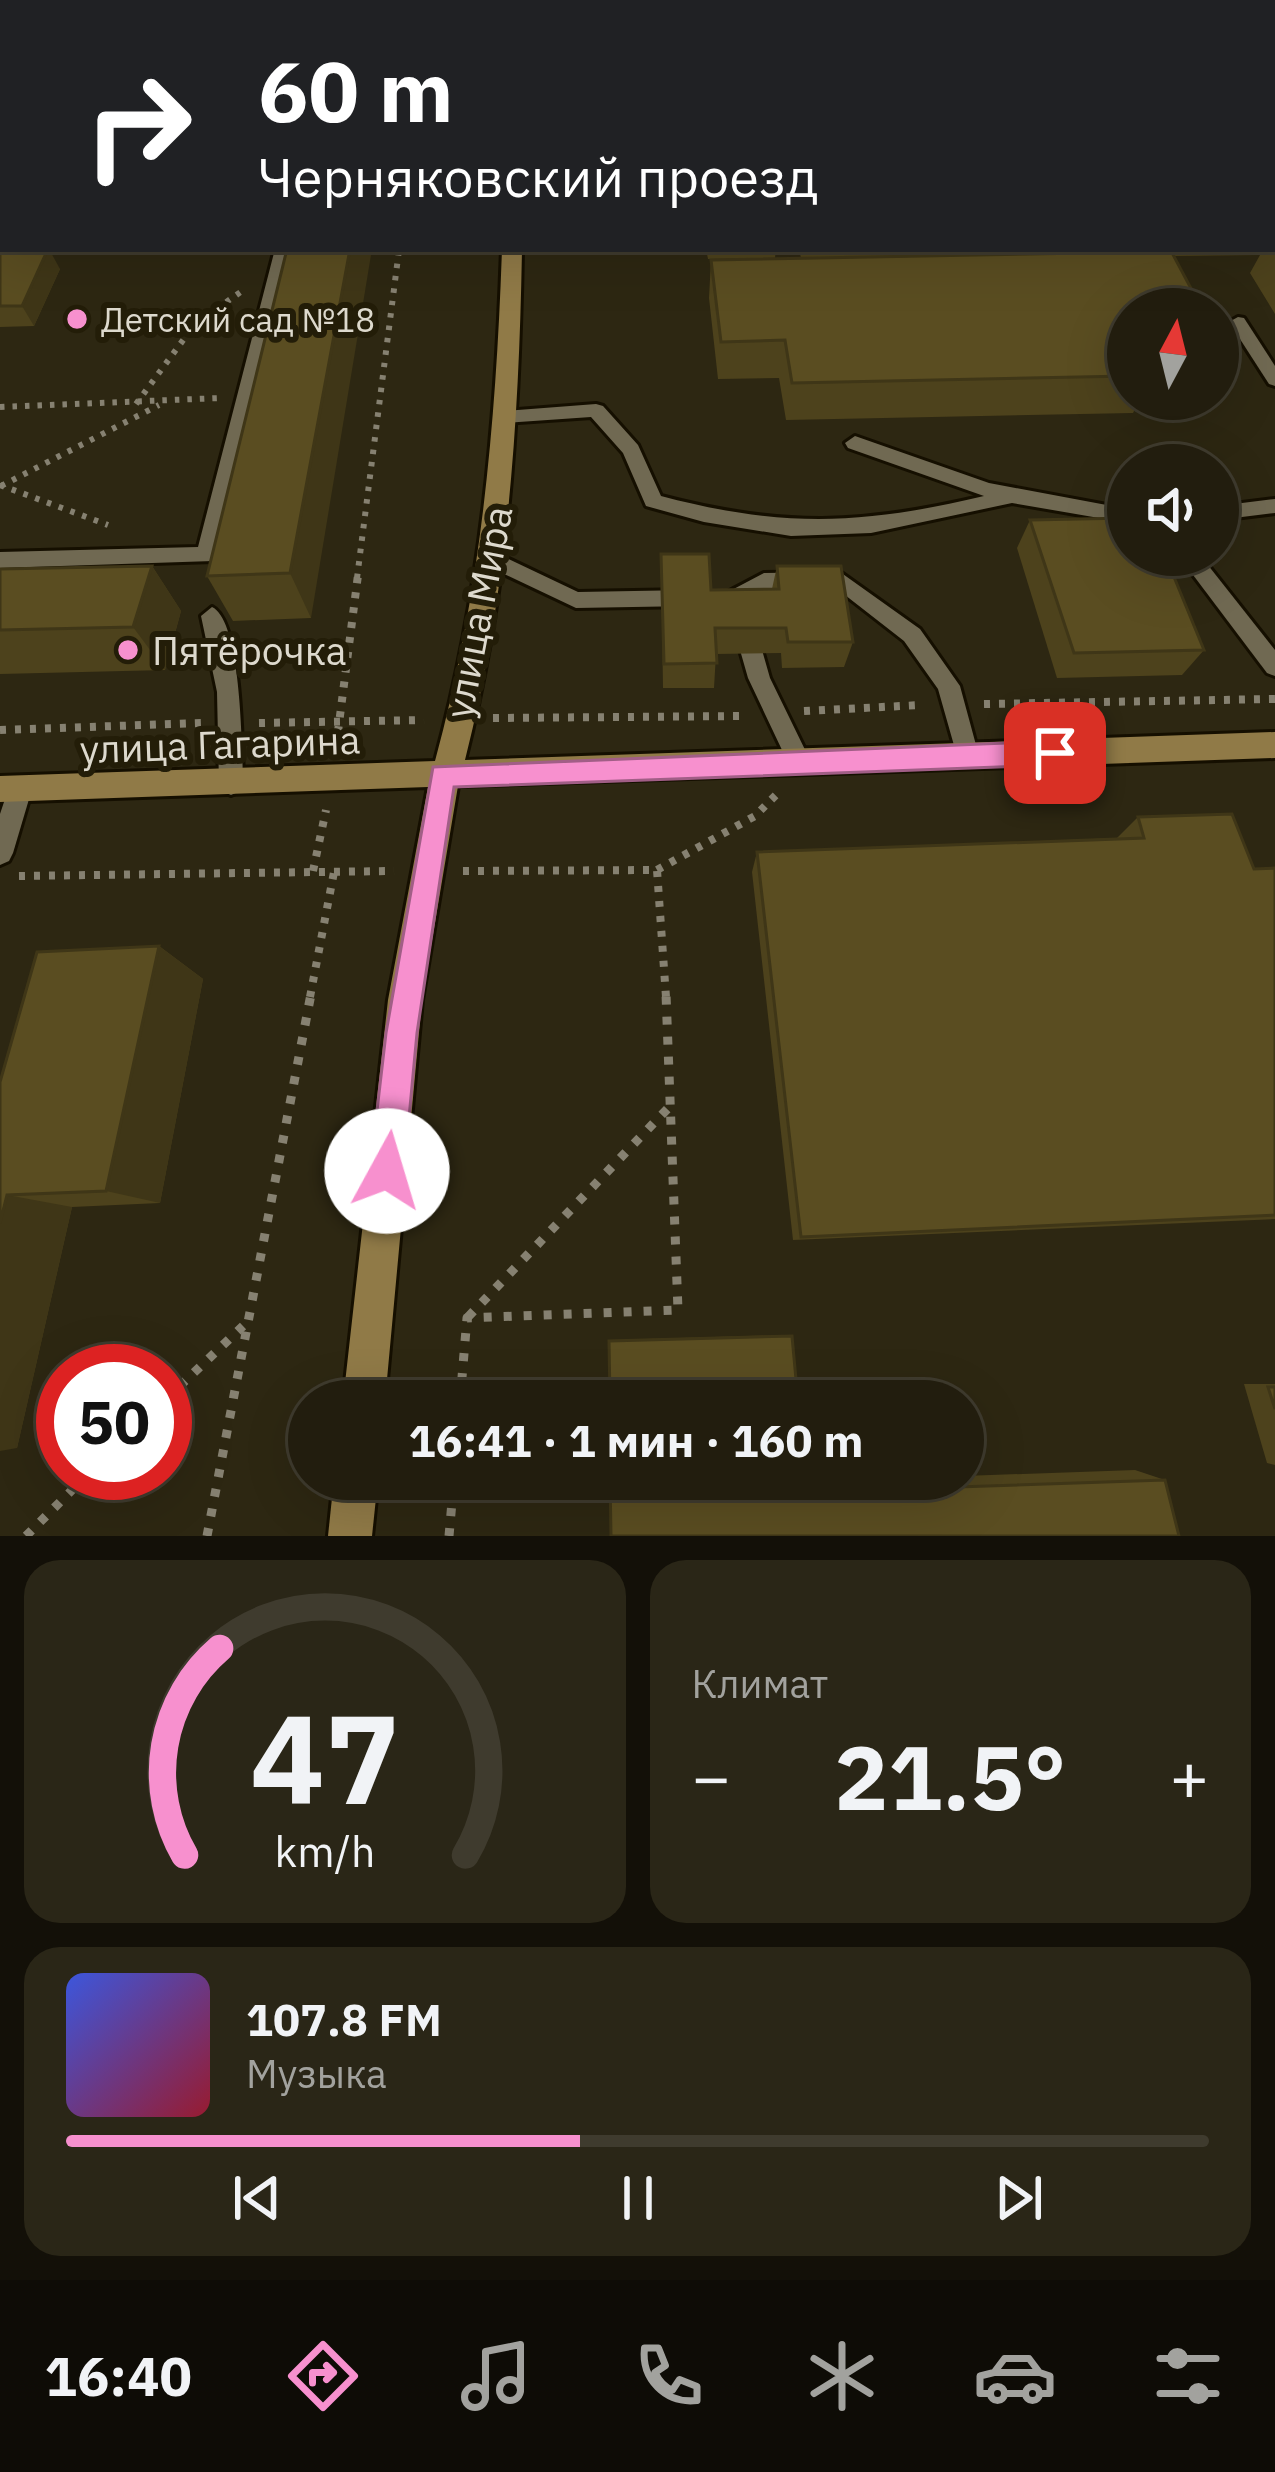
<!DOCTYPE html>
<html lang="ru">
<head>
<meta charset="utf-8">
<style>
	body { margin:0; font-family:"IBM Plex Sans",sans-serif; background:#2a2617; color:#f1f3f6; height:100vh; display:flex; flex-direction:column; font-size:45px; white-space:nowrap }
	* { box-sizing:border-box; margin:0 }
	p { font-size:39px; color:#a2a29e }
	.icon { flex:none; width:66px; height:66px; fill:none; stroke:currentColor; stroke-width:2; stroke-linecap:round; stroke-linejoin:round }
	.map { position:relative; height:1536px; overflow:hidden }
	.side { display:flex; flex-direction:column; gap:24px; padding:24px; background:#131008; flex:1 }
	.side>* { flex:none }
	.hud { position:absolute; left:0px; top:0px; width:1275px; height:252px; box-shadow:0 12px 48px #0002,0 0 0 3px #3f3b2e; background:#202124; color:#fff; overflow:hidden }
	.needle { width:78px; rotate:7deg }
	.fabs { position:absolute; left:1107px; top:288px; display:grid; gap:24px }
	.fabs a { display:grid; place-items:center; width:132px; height:132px; border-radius:50%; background:#221d0e; box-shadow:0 12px 48px #0002,0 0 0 3px #3f3b2e; font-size:60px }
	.speed { position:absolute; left:36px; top:1344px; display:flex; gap:24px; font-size:60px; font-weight:700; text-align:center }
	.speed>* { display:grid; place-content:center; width:156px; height:156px; border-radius:50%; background:#221d0e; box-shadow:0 12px 48px #0002,0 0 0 3px #3f3b2e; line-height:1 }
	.speed .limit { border:18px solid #d22; background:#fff; color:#111 }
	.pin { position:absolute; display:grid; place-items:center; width:102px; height:102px; color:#fff; margin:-51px; border-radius:24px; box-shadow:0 6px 18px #0006 }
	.me { position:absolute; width:132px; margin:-66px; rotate:6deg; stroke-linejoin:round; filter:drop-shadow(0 0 9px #0008) }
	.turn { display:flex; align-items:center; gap:42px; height:252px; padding:0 60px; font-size:54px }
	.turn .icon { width:156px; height:156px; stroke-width:2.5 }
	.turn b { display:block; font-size:84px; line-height:102px }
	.big { font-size:90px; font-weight:700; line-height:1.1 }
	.side .tile { flex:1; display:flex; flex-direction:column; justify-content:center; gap:18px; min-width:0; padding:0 42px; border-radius:36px; background:#2a2617 }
	.side .dial { align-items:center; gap:0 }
	.dial svg { height:312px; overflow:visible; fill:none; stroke:#3f3b2e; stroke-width:7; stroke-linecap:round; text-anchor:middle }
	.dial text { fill:#f1f3f6; stroke:none }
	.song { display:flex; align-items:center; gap:36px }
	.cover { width:144px; height:144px; border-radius:18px; background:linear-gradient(135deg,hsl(230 70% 55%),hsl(350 70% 35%)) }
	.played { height:12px; border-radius:6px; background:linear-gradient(90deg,#f790ce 45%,#3f3b2e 45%) }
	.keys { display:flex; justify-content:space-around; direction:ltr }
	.heat { display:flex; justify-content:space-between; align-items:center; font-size:66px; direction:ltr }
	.side .tiles { flex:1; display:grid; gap:24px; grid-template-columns:1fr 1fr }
	.tile:last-child { grid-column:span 2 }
	.trip { position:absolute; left:288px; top:1380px; width:696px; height:120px; border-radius:60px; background:#221d0e; box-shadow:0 12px 48px #0002,0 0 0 3px #3f3b2e; font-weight:700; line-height:120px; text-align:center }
	.tab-bar { display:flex; height:192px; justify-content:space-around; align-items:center; background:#0e0c06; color:#a2a29e }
	.tab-bar .icon { width:84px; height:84px }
	.tab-bar .selected { color:#f790ce }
	.tab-bar b { font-size:54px; color:#f1f3f6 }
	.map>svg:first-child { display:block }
</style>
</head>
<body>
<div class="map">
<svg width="1275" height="1536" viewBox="0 0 1275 1536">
	<rect width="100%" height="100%" fill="#2d2712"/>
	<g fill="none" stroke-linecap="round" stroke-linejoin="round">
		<defs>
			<g id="lane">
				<path d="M418 0H438L441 3H421Z"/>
				<path d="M592 0H604L605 3H593Z"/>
				<rect x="0" y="160" width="3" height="10"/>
				<path d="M275 249H291L213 561 0 568V552L198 547Z"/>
				<path d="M1238 317 1244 318 1275 366V386L1269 384 1229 322Z"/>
				<path d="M596 404 603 406 638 445 661 496C782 528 863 525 984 496L848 448 845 443 855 436 989 483 1128 509V523L1012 503 871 533 791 536 704 522 646 506 623 453 591 417 505 423 496 417 505 411Z"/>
				<path d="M1275 499V513L1218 520V506Z"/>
				<path d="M492 551 578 592 690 590 701 598 690 606 576 608 485 565 482 559Z"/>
				<path d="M1178 555H1200L1275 650V676L1267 673Z"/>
				<path d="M840 572 920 629 960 686 979 756 975 763H959L938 689 904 641 836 588 768 589 736 606 725 598 728 592 764 573Z"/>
				<path d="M212 607C242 621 242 751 243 784L240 791 231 795 222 791 219 784 217 692 201 616Z"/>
				<path d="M743 613 754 622 770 678 811 762 807 769 799 772 791 769 748 678 732 622Z"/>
				<path d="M20 778 29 781 32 789 13 853 9 861 0 865V814L11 781Z"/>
			</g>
			<rect id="street" x="0" y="29" width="3" height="10"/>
			<g id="secondary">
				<rect x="515" y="0" width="16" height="3"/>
				<path d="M502 249H522C519 422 508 591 465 760L1275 732V758L458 786 422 1000 385 1401H343L388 1000 428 787 0 802V776L435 761C481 592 496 423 502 249Z"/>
				<path d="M334 1479H378L372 1536H328Z"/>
			</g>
		</defs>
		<use href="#lane" stroke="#150f00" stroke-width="6"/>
		<use href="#street" stroke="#150f00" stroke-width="6"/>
		<use href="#secondary" stroke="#150f00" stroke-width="6"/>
		<g stroke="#868171" stroke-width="6" stroke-dasharray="4.5 8" stroke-linecap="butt">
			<path d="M136 404 195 324 242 291"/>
			<path d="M0 407 220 398"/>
			<path d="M0 485 108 525"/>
			<path d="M1 486 159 405"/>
			<path d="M357 578 399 250"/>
		</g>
		<g stroke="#868171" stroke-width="8" stroke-dasharray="6 9" stroke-linecap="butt">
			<path d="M984 704 1275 699"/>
			<path d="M804 711 921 705"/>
			<path d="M493 718 748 716"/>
			<path d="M259 723 424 720"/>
			<path d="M0 730 202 723"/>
			<path d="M336 747 358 575"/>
			<path d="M657 870 755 816 777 794"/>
			<path d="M313 871 326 810"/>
			<path d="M463 871 657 870 666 997"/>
			<path d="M19 876 394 871"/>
			<path d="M310 997 334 872"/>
		</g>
		<g stroke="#868171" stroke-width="9" stroke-dasharray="8 12" stroke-linecap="butt">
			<path d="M468 1317 673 1103"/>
			<path d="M165 1400 243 1326"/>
			<path d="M460 1401 467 1318 678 1310 666 994"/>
			<path d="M26 1536 89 1473"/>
			<path d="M207 1536 311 994"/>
			<path d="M449 1536 454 1479"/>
		</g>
		<use href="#lane" fill="#706952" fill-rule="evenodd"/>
		<use href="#street" fill="#706952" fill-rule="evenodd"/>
		<use href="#secondary" fill="#907a47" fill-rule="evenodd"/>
	</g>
	<g fill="#4d421c">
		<path d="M0 0H106L104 3H3V8H0Z"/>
		<rect x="0" y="63" width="3" height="76"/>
		<rect x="1272" y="109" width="3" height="58"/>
		<path d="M1272 200H1275V314L1250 273 1260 255 1174 256 1128 309V399H1140L1133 413 786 420 779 378 718 379 709 298 711 260 801 258 799 249H1272Z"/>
		<path d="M0 219 3 249 60 269 34 326 0 327Z"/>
		<path d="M287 249 311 618 233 621 207 576Z"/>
		<path d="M706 249H776L775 258 708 259Z"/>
		<path d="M1030 520 1204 650 1182 675 1057 678 1017 548Z"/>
		<path d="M661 554 711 590 772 589 777 566 853 642 844 667 782 668 781 653 716 654 714 688H663Z"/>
		<path d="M152 566 181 611 165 670 0 674V569Z"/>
		<path d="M1138 817 1254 869 1275 868V1219L793 1240 752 872 757 852 1117 838Z"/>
		<path d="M159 946 203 979 160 1203 72 1207 17 1448 0 1082Z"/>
		<path d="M784 1335 792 1336 609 1341 611 1340Z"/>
		<path d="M1244 1384H1275V1465L1267 1463Z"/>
		<path d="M1135 1470 1165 1480 1179 1536 610 1479 805 1481 963 1479V1476Z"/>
	</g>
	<g fill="#3f3617">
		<path d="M3 227V249L0 264V233Z"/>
		<path d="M49 249 60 269 34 326 22 306Z"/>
		<path d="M350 249H372L311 618 290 573Z"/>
		<path d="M152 566 181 611 165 670 133 627Z"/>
		<path d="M159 946 203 979 160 1203 106 1191Z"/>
		<path d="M7 1195 72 1207 17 1448 0 1451V1223Z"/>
	</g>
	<g fill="#5a4d21" stroke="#3f3617" stroke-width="3">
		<path d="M127 0H417L416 3H125Z"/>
		<path d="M896 0H910L921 3H892Z"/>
		<rect x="0" y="63" width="3" height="25"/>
		<rect x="1272" y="109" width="3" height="29"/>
		<rect x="1272" y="200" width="3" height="34"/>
		<path d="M0 249H48L22 306H0Z"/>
		<path d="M287 249H350L290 573 207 576Z"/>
		<path d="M1080 249H1170L1202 309H1128V376L792 383 785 340 721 342 711 260 1082 253Z"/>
		<path d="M1128 518V555H1165L1204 650 1074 653 1030 520Z"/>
		<path d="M661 554H709L711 590 779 589 777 566H841L853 642H788L786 628H715L717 663 664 664Z"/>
		<path d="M152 566 133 627 0 630V569Z"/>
		<path d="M1232 814 1254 869 1275 868V1215L801 1237 757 852 1144 838 1138 817Z"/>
		<path d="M159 946 106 1191 7 1195 0 1223V1082L37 952Z"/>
		<path d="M792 1336 798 1401H610L609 1341Z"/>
		<path d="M1268 1387H1275V1409Z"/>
		<path d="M610 1479H805L806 1492 1165 1480 1179 1536H611Z"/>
	</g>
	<path fill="#f790ce" stroke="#a15e86" stroke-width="3" d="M1055 741 1068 753 1055 765 454 787 417 1033 404 1171 399 1183 387 1188 375 1183 370 1171 386 1033 433 767Z"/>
	<g fill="#f790ce" stroke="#231d08" stroke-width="4.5">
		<circle cx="77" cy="319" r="12"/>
		<circle cx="128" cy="650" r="12"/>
	</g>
	<g text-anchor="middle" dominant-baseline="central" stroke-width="12" stroke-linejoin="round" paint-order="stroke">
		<g font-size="33" fill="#ddd9cd" stroke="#231d08" text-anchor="start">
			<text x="101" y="319">Детский сад №18</text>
		</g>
		<g font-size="39" fill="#ddd9cd" stroke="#231d08">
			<text transform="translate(478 612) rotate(-79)">улица Мира</text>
			<text transform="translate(220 744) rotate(-2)">улица Гагарина</text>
		</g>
		<g font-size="39" fill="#ddd9cd" stroke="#231d08" text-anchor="start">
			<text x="152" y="650">Пятёрочка</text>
		</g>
	</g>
</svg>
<div class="fabs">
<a><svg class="needle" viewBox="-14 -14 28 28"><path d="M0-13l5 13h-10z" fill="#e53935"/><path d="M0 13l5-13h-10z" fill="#a2a29e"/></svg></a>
<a><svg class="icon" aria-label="sound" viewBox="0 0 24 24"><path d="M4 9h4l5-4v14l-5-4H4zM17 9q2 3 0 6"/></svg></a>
</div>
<div class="speed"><div class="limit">50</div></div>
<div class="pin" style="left:1055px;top:753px;background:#d93025"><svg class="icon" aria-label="arrive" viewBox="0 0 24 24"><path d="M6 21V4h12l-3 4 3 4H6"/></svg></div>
<svg class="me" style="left:387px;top:1171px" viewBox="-20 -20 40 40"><circle r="19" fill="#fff"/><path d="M0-13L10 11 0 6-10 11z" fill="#f790ce"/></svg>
<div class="trip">16:41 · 1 мин · 160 m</div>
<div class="hud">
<div class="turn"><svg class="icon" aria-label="right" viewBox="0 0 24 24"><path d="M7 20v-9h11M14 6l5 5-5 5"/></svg><div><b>60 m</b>Черняковский проезд</div></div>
</div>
</div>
<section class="side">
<div class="tiles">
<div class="tile dial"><svg viewBox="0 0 100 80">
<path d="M14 69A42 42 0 1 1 86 69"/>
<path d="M14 69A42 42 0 0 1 23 16" stroke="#f790ce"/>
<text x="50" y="56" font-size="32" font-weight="700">47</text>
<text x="50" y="72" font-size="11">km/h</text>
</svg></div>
<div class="tile"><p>Климат</p>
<div class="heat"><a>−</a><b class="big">21.5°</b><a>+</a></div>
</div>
<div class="tile">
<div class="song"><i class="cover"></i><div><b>107.8 FM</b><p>Музыка</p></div></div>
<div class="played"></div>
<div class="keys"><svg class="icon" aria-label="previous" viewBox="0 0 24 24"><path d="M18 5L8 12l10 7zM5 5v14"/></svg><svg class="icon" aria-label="pause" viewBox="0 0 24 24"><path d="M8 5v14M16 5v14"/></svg><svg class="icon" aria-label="next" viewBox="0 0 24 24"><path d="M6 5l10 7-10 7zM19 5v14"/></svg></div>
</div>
</div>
</section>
<nav class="tab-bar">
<b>16:40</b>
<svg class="icon selected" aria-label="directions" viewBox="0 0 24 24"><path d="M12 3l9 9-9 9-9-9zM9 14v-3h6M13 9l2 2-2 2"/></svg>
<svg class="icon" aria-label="music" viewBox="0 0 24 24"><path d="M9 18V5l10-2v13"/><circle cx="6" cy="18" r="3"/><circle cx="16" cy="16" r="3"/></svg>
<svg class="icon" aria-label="phone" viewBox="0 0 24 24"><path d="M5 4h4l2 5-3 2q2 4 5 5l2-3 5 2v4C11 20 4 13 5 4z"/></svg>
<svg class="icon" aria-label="climate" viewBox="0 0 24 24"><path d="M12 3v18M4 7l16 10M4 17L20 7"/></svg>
<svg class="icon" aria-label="car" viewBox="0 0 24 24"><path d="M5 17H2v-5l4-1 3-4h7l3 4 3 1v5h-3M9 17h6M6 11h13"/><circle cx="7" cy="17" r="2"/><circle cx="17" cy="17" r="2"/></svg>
<svg class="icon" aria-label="filters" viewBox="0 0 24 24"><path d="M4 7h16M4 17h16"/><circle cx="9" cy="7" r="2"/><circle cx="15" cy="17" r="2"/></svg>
</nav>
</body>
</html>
